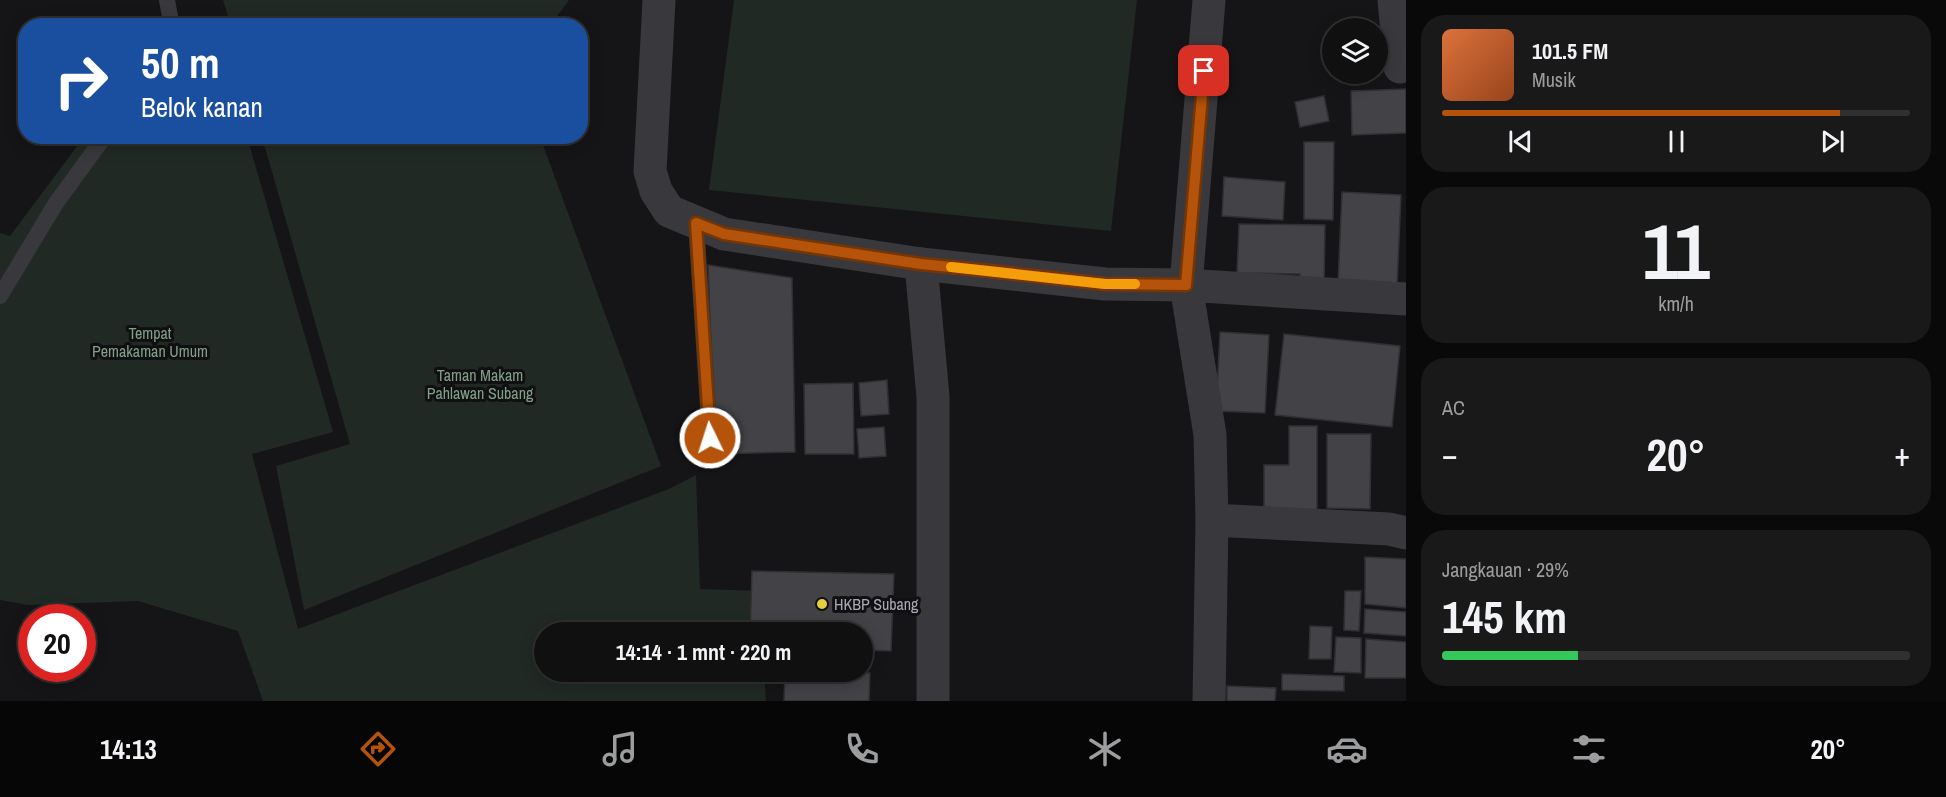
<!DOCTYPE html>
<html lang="id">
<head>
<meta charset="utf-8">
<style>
	body { margin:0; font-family:"Archivo Narrow",sans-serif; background:#19191a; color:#f1f3f6; height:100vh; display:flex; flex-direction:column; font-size:22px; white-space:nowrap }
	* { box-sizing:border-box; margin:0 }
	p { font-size:20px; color:#9c9d9f }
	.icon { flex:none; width:33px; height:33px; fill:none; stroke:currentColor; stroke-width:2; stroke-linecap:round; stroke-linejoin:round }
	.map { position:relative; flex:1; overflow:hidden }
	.side { display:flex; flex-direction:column; gap:15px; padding:15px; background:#090909; width:540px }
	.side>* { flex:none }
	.guide { position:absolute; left:18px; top:18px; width:570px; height:126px; border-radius:24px; box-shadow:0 3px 15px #0003,0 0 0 2px #303031; background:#1a4fa0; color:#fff; overflow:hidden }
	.fabs { position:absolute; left:1322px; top:18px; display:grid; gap:12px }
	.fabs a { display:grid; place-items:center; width:66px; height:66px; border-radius:50%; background:#101011; box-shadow:0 3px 15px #0003,0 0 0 2px #303031; font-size:30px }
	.speed { position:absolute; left:18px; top:604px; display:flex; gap:12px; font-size:30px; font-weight:700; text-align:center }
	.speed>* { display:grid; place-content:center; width:78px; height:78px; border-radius:50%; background:#101011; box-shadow:0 3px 15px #0003,0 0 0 2px #303031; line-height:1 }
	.speed .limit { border:9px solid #d22; background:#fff; color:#111 }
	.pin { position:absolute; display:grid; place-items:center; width:51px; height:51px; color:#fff; margin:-26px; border-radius:12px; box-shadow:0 3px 9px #0006 }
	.me { position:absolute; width:66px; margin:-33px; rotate:356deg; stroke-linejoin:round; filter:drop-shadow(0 0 4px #0008) }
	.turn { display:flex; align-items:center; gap:21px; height:126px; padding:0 24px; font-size:27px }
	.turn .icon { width:78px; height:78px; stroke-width:2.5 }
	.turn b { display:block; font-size:42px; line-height:51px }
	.big { font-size:45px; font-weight:700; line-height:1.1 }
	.side .card { flex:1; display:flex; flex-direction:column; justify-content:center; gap:9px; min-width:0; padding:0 21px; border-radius:24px; background:#19191a }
	.side .dial { align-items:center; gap:0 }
	.dial b { font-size:78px; line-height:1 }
	.song { display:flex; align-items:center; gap:18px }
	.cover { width:72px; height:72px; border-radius:9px; background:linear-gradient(135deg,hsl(20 70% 55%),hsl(20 70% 35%)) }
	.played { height:6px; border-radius:3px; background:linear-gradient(90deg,#b45309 85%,#303031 85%) }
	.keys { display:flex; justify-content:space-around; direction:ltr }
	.heat { display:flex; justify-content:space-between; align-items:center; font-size:33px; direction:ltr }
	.charge { height:9px; border-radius:4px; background:linear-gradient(90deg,#34c759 29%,#303031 0) }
	.trip { position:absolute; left:534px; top:622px; width:339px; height:60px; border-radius:30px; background:#101011; box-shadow:0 3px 15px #0003,0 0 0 2px #303031; font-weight:700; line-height:60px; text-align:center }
	.menu { display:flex; height:96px; justify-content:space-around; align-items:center; background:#060607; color:#9c9d9f }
	.menu .icon { width:42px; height:42px }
	.menu .current { color:#b45309 }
	.menu b { font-size:27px; color:#f1f3f6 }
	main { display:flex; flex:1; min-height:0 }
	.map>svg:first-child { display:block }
</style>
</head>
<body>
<main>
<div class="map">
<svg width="1406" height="701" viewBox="0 0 1406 701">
	<rect width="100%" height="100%" fill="#151517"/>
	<g fill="#212924">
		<path d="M223 0H569L550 26 231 25Z"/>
		<path d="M734 0H1137L1111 231 709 190Z"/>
		<path d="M84 137H247L333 432 252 454 298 629 669 489 696 475 700 589 761 591 763 633H544V672H764L766 701H263L238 631 138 601 28 605 0 600V233L10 236Z"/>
		<path d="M262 137H540L661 466 304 610 276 466 350 444Z"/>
	</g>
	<g fill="#424247" stroke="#302f33" stroke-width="1.5">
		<path d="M1406 89V133L1352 135 1351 91Z"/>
		<path d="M1324 96 1329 121 1300 127 1295 102Z"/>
		<path d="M1304 142H1334L1333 220 1304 219Z"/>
		<path d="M1224 177 1285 182 1283 220 1222 216Z"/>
		<path d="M1342 192 1401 195 1397 286 1338 283Z"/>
		<path d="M1239 224 1325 225 1324 286H1299L1300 274 1237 273Z"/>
		<path d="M708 265 792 278 795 452 715 454Z"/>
		<path d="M1220 332 1269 335 1265 413 1216 411Z"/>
		<path d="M1284 334 1400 346 1392 427 1275 415Z"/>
		<path d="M887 380 889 414 861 416 859 383Z"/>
		<path d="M853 383 854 454H805L804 384Z"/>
		<path d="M1289 426H1317V510H1264V465H1289Z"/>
		<path d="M884 427 886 456 859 458 857 429Z"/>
		<path d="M1327 434H1371L1370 509 1327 508Z"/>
		<path d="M1365 557 1406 559V608L1365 604Z"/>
		<path d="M752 571 894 574 891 651 862 650V633H750Z"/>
		<path d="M1345 591H1361L1359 631 1344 630Z"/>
		<path d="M1365 609 1406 612V636L1364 633Z"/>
		<path d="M1310 626 1332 627 1331 659H1309Z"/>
		<path d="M1336 637 1361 638V673L1334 672Z"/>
		<path d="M1366 639 1406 642V678H1365Z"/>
		<path d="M785 672 870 673 869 701H784Z"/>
		<path d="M1282 674 1344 676V691L1282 690Z"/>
		<path d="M1227 686 1276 688 1275 701H1227Z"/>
	</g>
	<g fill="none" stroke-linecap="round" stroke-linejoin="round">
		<g stroke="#39383d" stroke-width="16">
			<path d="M167 0 171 22 170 26"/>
			<path d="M696 223 710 438"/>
			<path d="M0 296 56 203 105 136"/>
		</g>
		<g stroke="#39383d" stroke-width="33">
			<path d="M659 0 650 171 656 191 669 211 724 234 921 264 1105 284 1186 285 1209 0"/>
			<path d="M1394 0 1400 67"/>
			<path d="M921 264 933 397V701"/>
			<path d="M1212 520 1389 529 1406 533"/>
			<path d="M1209 701 1212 520 1210 435 1186 285 1406 299"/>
		</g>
	</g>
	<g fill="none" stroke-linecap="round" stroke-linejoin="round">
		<defs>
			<path id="route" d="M710 438 696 223 724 234 921 264 990 271 1105 284 1186 285 1204 71"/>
		</defs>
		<use href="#route" stroke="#753606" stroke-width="15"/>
		<use href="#route" stroke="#b45309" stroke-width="10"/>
		<path stroke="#f59e0b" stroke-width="10" d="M951 267 1105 284H1135"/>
	</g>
	<circle fill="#e5cf3e" stroke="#101012" stroke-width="2" cx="822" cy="604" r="6"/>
	<g text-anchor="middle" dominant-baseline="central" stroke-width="6" stroke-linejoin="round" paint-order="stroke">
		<g font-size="16" fill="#80a088" stroke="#101012">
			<text x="150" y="333">Tempat<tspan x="150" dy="18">Pemakaman Umum</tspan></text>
			<text x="480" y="375">Taman Makam<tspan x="480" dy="18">Pahlawan Subang</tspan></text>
		</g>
		<g font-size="16" fill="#a8a9b6" stroke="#101012" text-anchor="start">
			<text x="834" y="604">HKBP Subang</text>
		</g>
	</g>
</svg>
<div class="fabs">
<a><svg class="icon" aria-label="layers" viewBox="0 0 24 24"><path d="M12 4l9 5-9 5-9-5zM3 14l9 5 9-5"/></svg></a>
</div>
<div class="speed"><div class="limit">20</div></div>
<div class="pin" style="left:1204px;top:71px;background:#d93025"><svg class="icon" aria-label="arrive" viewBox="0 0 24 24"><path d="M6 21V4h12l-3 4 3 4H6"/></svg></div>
<svg class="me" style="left:710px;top:438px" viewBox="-20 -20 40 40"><circle r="17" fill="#b45309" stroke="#fff" stroke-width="3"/><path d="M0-11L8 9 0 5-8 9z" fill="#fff"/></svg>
<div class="trip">14:14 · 1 mnt · 220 m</div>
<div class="guide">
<div class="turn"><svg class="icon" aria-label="right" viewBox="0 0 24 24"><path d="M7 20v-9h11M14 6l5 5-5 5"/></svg><div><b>50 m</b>Belok kanan</div></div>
</div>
</div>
<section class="side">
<div class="card">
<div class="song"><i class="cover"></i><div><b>101.5 FM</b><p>Musik</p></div></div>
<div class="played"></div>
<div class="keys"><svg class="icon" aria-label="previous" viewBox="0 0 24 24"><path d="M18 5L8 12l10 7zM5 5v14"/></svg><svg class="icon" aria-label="pause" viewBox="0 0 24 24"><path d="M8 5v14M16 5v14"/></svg><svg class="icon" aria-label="next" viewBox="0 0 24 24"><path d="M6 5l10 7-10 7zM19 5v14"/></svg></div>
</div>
<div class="card dial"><b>11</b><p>km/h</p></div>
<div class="card"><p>AC</p>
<div class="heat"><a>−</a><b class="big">20°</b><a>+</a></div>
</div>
<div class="card"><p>Jangkauan · 29%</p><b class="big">145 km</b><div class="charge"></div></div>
</section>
</main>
<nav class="menu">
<b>14:13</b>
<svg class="icon current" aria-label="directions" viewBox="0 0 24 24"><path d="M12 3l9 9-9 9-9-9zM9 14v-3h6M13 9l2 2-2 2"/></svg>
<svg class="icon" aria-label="music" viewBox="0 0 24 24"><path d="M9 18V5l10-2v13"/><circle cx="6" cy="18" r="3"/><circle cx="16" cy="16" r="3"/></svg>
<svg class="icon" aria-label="phone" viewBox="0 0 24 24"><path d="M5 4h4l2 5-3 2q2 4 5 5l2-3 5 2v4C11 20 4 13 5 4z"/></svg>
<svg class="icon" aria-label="climate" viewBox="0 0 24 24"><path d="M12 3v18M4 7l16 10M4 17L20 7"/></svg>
<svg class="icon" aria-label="car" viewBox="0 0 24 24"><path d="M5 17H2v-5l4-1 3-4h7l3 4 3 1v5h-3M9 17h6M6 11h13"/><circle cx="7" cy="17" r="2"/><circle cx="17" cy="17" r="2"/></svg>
<svg class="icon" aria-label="filters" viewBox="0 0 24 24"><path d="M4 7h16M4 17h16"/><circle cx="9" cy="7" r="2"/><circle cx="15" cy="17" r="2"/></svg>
<b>20°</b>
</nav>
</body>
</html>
